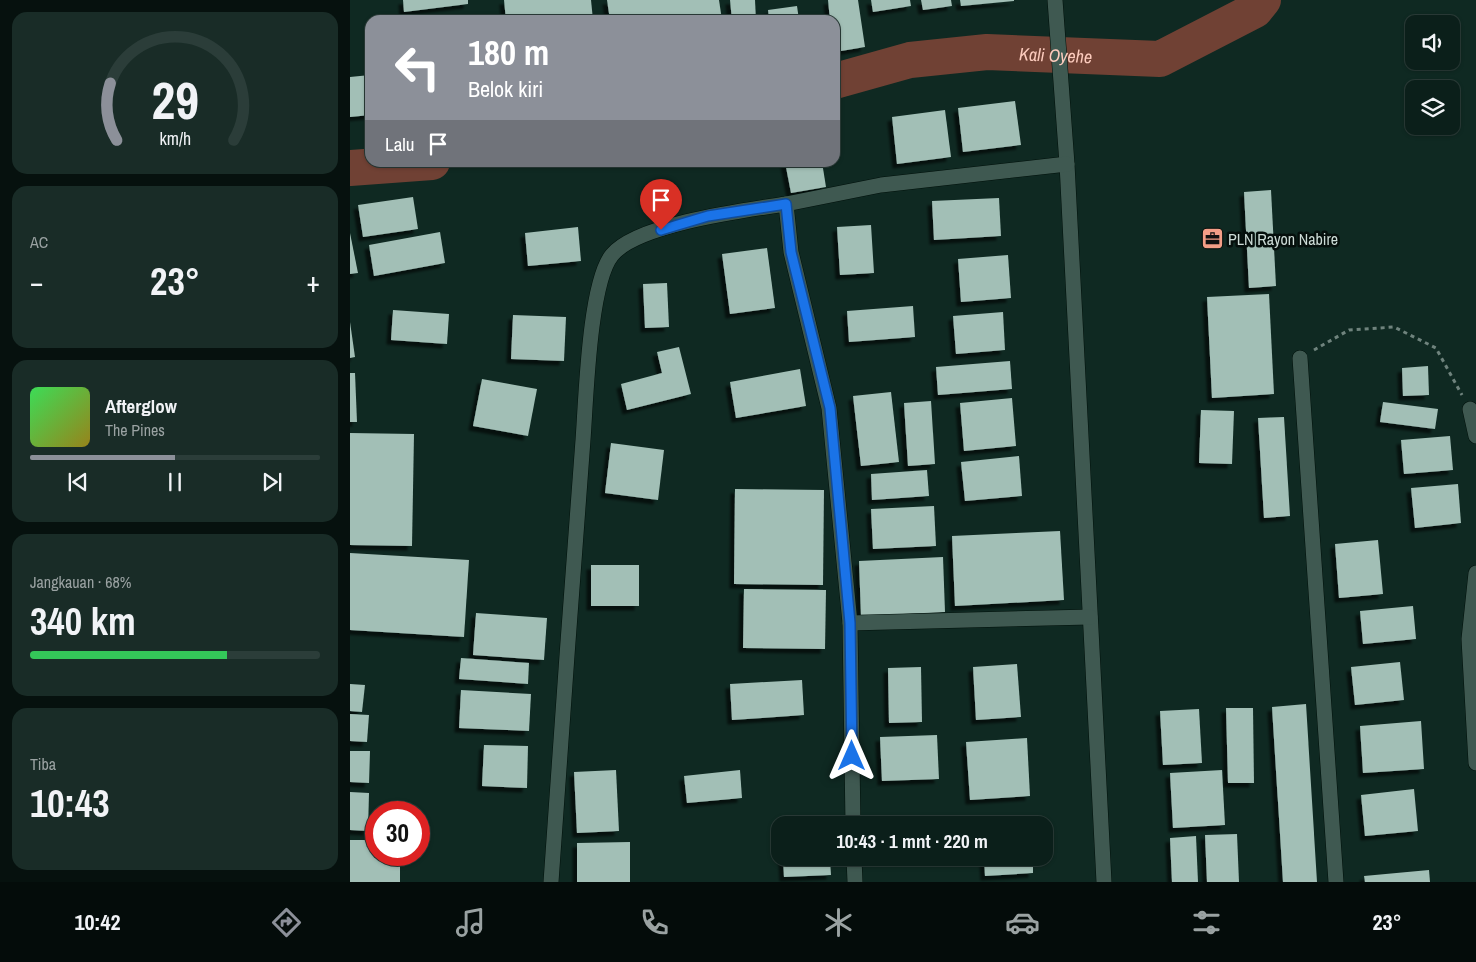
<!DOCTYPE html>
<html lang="id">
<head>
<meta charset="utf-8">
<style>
	body { margin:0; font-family:"Archivo Narrow",sans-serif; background:#192c27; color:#f1f3f6; height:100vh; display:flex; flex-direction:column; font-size:19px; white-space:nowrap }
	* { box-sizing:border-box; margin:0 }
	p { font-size:16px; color:#9aa2a2 }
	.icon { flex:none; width:28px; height:28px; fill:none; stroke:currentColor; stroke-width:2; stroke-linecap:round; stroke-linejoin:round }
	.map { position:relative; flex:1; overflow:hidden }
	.details { display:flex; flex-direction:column; gap:12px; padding:12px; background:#06110e; width:350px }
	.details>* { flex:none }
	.hud { position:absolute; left:15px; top:15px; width:475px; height:152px; border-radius:15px; box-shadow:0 1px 4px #0004,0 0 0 1px #2b3d39; background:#8c9099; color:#fff; overflow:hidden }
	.fabs { position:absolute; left:1055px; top:15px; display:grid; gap:10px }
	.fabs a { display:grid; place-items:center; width:55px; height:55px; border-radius:10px; background:#0b1f1a; box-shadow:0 1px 4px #0004,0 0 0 1px #2b3d39; font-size:25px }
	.speed { position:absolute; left:15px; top:801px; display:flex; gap:10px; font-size:25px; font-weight:700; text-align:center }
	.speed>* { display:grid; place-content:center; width:65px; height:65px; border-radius:50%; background:#0b1f1a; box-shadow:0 1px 4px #0004,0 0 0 1px #2b3d39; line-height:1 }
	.speed .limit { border:8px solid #d22; background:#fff; color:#111 }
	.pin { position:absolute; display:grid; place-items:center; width:42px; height:42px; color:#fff; margin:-51px -21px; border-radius:50% 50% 50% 0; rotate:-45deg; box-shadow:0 0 5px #0007 }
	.pin .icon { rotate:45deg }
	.me { position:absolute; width:55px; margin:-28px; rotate:0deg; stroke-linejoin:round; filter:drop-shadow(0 0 4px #0008) }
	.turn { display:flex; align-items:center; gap:18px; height:105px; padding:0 20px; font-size:22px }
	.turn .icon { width:65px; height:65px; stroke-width:2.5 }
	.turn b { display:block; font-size:35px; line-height:42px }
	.then { display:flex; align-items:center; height:48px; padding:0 20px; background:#0003; gap:10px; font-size:19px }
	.big { font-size:38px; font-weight:700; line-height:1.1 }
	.details .card { flex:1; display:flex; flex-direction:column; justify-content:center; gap:8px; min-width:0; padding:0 18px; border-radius:15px; background:#192c27 }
	.details .dial { align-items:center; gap:0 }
	.dial svg { height:130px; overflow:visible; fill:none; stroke:#2b3d39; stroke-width:7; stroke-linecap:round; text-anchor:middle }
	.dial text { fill:#f1f3f6; stroke:none }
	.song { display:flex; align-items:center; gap:15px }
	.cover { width:60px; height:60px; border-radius:8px; background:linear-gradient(135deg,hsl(130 70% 55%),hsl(50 70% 35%)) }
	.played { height:5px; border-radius:2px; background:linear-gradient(90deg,#8c9099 50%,#2b3d39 50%) }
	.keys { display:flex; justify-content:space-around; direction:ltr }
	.heat { display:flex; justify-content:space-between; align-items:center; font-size:28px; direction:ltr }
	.charge { height:8px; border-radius:4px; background:linear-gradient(90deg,#34c759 68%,#2b3d39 0) }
	.trip { position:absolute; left:421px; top:816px; width:282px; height:50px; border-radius:15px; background:#0b1f1a; box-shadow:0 1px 4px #0004,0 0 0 1px #2b3d39; font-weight:700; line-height:50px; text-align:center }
	.dock { display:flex; height:80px; justify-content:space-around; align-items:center; background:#040c0a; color:#9aa2a2 }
	.dock .icon { width:35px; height:35px }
	.dock .current { color:#8c9099 }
	.dock b { font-size:22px; color:#f1f3f6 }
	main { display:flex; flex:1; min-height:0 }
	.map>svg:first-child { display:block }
</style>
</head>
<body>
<main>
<section class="details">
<div class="card dial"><svg viewBox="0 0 100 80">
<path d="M14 69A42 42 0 1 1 86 69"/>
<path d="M14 69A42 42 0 0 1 10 34" stroke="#8c9099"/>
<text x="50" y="56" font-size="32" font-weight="700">29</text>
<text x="50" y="72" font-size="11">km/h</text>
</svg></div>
<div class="card"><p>AC</p>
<div class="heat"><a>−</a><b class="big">23°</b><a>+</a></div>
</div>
<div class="card">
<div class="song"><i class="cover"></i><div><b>Afterglow</b><p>The Pines</p></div></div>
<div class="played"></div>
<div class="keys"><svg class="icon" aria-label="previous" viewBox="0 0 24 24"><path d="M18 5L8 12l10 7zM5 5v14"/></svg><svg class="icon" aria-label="pause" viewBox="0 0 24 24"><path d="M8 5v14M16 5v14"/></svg><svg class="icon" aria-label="next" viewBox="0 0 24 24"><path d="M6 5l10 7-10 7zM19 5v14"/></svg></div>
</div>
<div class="card"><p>Jangkauan · 68%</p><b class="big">340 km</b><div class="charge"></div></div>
<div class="card"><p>Tiba</p><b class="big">10:43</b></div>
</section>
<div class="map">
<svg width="1126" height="882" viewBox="0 0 1126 882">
	<defs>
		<filter id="shadow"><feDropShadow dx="-4.5" dy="4.5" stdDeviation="1" flood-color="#0009"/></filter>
	</defs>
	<rect width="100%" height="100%" fill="#0f2922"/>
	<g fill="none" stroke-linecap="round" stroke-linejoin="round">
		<g stroke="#704134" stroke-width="36">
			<path id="s1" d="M485 81 560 60 637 52 810 59 905 10 913 0"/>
			<path d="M0 168 82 162"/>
		</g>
	</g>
	<g fill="#a2bfb6" filter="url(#shadow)">
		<path d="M53 0H118V4L54 12Z"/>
		<path d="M154 0H241L243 20H156Z"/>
		<path d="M257 0H369L372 20H260Z"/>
		<path d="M380 0H405L406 20H382Z"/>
		<path d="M478 0H508L515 47 485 52V20H480Z"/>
		<path d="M521 0H560L561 6 523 12Z"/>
		<path d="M571 0H601L602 6 573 10Z"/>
		<path d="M610 0H664V1L611 6Z"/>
		<path d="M447 6 449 20H419L418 10Z"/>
		<path d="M20 75V115L0 117V77Z"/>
		<path d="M665 101 671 145 613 152 608 108Z"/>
		<path d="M595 110 601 157 547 164 542 117Z"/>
		<path d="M435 162H472L476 187 441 193Z"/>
		<path d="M921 190 926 286 899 288 894 192Z"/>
		<path d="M63 197 68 229 13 237 8 205Z"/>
		<path d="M649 198 651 236 584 240 582 201Z"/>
		<path d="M521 225 524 273 490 275 487 227Z"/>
		<path d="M228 227 231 261 178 266 175 233Z"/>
		<path d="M90 232 95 263 24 276 19 245Z"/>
		<path d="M0 233 8 273 0 274Z"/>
		<path d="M417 248 425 308 380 314 372 254Z"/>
		<path d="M658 255 661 298 611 302 608 259Z"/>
		<path d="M317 283 319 327 295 328 293 284Z"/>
		<path d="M919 294 924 394 862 398 857 297Z"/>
		<path d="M563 306 565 337 499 342 497 311Z"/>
		<path d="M43 310 99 314 97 344 41 340Z"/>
		<path d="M653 312 655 350 606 354 603 316Z"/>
		<path d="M163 315 216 317 214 361 161 359Z"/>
		<path d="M0 322 5 357 0 358Z"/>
		<path d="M329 347 341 394 277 410 271 384 312 373 307 352Z"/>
		<path d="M660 361 662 389 588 395 586 367Z"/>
		<path d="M1078 366 1079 395 1053 396 1052 368Z"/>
		<path d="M450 369 456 406 386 418 380 382Z"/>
		<path d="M0 373H5L7 422H0Z"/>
		<path d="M132 379 187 389 178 436 123 426Z"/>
		<path d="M541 392 549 462 511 466 503 396Z"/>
		<path d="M662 398 666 446 614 451 610 403Z"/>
		<path d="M581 401 585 464 558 466 554 403Z"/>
		<path d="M1033 402 1088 409 1085 429 1030 422Z"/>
		<path d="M851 410 884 411 882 464 849 463Z"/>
		<path d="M934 417 940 516 914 518 908 418Z"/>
		<path d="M0 433 64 434 62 546 0 545Z"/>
		<path d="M1100 436 1103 470 1054 474 1051 440Z"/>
		<path d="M261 443 314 450 308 500 255 493Z"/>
		<path d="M669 456 672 496 615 501 611 462Z"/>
		<path d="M577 470 579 496 522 500 521 474Z"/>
		<path d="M1108 484 1111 523 1065 528 1061 488Z"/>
		<path d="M385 489 474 490 473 585 384 584Z"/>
		<path d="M584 506 586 546 523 549 521 509Z"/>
		<path d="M710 531 714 600 605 606 602 536Z"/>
		<path d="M1028 540 1033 594 989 598 985 544Z"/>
		<path d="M0 553 119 560 114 637 0 630Z"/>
		<path d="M593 557 595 612 511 616 509 561Z"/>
		<rect x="241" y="565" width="48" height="41"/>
		<path d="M394 589 476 590 475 649 393 648Z"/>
		<path d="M1063 606 1066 639 1013 644 1010 611Z"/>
		<path d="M126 613 197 618 194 660 123 655Z"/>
		<path d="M111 658 179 663 178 684 109 679Z"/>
		<path d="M1050 662 1054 700 1005 705 1001 667Z"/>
		<path d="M667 664 671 717 626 720 623 667Z"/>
		<path d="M571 667 572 722 539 723 538 668Z"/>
		<path d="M452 680 454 715 382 720 380 684Z"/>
		<path d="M0 684 15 685 12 712 0 711Z"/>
		<path d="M111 690 181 694 179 731 109 728Z"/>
		<path d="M956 704 967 882H933L922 707Z"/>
		<path d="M876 708H903L904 783H878Z"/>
		<path d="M849 709 852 763 813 765 810 711Z"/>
		<path d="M0 714 19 715 17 742 0 741Z"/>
		<path d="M1071 721 1074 769 1013 773 1010 726Z"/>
		<path d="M587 735 589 779 532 781 530 737Z"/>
		<path d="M677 738 680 796 620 800 616 742Z"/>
		<path d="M134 745 178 746 177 788 132 786Z"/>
		<path d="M0 751H20L19 783 0 782Z"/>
		<path d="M266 770 269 831 227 833 224 772Z"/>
		<path d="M390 770 392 798 337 803 334 776Z"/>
		<path d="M872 770 875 825 823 828 820 773Z"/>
		<path d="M1064 789 1068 831 1015 836 1011 795Z"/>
		<path d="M0 792 19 793 18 831 0 830Z"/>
		<path d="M887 834 889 882H857L855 835Z"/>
		<path d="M846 836 848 882H822L820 838Z"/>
		<path d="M0 840H26V855H50V882H0Z"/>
		<path d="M280 842V882H227V843Z"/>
		<path d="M433 858H480L481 875 434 877Z"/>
		<path d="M634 858H683V873L635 876Z"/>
		<path d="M1079 870 1080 882H1015L1014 876Z"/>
	</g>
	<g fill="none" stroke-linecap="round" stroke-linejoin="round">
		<defs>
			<g id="minor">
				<path d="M705 0 717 164 754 882"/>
				<path d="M950 358 986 882"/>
				<path d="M1120 409 1126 436"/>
				<path d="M1126 573 1119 639 1126 763"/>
				<path d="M500 623 740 617"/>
				<path d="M503 825 500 623 479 408 441 252 436 204 531 185 717 164"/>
				<path d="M504 858 505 882"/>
				<path d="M201 882C212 735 221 587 233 440 236 401 239 283 262 255 287 224 396 210 436 204"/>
			</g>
		</defs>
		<use href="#minor" stroke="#00110b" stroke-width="16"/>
		<path stroke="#6f837d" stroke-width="3" stroke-dasharray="4 4" stroke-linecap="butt" d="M964 350 999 330 1044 327 1086 348 1112 395"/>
		<use href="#minor" stroke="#3f5951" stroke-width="15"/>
	</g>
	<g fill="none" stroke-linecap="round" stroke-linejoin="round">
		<defs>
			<path id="route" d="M311 230 358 216 436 204 441 252 480 408 500 623 502 756"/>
		</defs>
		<use href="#route" stroke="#114b97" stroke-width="12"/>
		<use href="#route" stroke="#1a73e8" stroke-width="9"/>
	</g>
	<defs>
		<symbol id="office-square" viewBox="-11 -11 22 22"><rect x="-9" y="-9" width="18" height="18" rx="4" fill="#f49e87" stroke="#050f0c"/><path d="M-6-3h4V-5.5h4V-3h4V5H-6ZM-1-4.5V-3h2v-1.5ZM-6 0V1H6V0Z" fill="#111"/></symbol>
	</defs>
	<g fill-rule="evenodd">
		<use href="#office-square" x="850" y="226" width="25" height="25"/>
	</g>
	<g text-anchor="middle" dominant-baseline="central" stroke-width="5" stroke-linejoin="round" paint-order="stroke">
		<g font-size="16" fill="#ccdbd6" stroke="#050f0c" text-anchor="start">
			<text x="878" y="239">PLN Rayon Nabire</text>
		</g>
		<g font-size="18" font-style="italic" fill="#fccbbd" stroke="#050f0c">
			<text stroke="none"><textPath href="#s1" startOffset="224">Kali Oyehe</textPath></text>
		</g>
	</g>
</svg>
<div class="fabs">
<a><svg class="icon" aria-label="sound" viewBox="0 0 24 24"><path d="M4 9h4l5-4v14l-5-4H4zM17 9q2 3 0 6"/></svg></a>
<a><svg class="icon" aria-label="layers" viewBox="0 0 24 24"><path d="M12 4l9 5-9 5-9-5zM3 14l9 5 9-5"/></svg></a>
</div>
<div class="speed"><div class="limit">30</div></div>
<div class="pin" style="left:311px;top:230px;background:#d93025"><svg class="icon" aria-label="arrive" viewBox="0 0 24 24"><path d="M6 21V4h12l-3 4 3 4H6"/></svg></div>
<svg class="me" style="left:502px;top:756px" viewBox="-20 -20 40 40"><path d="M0-17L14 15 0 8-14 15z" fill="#1a73e8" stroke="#fff" stroke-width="4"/></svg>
<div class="trip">10:43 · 1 mnt · 220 m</div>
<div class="hud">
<div class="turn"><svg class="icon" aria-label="left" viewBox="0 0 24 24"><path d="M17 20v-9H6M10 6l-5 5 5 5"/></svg><div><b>180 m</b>Belok kiri</div></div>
<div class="then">Lalu<svg class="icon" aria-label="arrive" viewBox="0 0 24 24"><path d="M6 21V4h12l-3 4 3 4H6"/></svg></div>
</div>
</div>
</main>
<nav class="dock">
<b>10:42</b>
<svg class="icon current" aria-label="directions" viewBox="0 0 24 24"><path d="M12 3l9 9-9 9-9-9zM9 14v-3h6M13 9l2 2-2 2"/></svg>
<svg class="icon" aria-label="music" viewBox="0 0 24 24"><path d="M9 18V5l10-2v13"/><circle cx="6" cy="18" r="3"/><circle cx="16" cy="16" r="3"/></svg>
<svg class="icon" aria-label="phone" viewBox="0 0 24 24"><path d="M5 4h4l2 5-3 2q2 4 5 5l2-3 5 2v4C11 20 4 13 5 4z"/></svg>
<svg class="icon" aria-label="climate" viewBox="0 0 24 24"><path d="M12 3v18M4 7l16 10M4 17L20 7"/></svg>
<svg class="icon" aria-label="car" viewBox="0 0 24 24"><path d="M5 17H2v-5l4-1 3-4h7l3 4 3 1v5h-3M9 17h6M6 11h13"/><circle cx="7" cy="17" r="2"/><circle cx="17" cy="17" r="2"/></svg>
<svg class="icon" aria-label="filters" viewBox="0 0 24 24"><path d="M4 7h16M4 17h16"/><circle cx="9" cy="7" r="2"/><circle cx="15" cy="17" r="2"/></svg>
<b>23°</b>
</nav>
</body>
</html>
